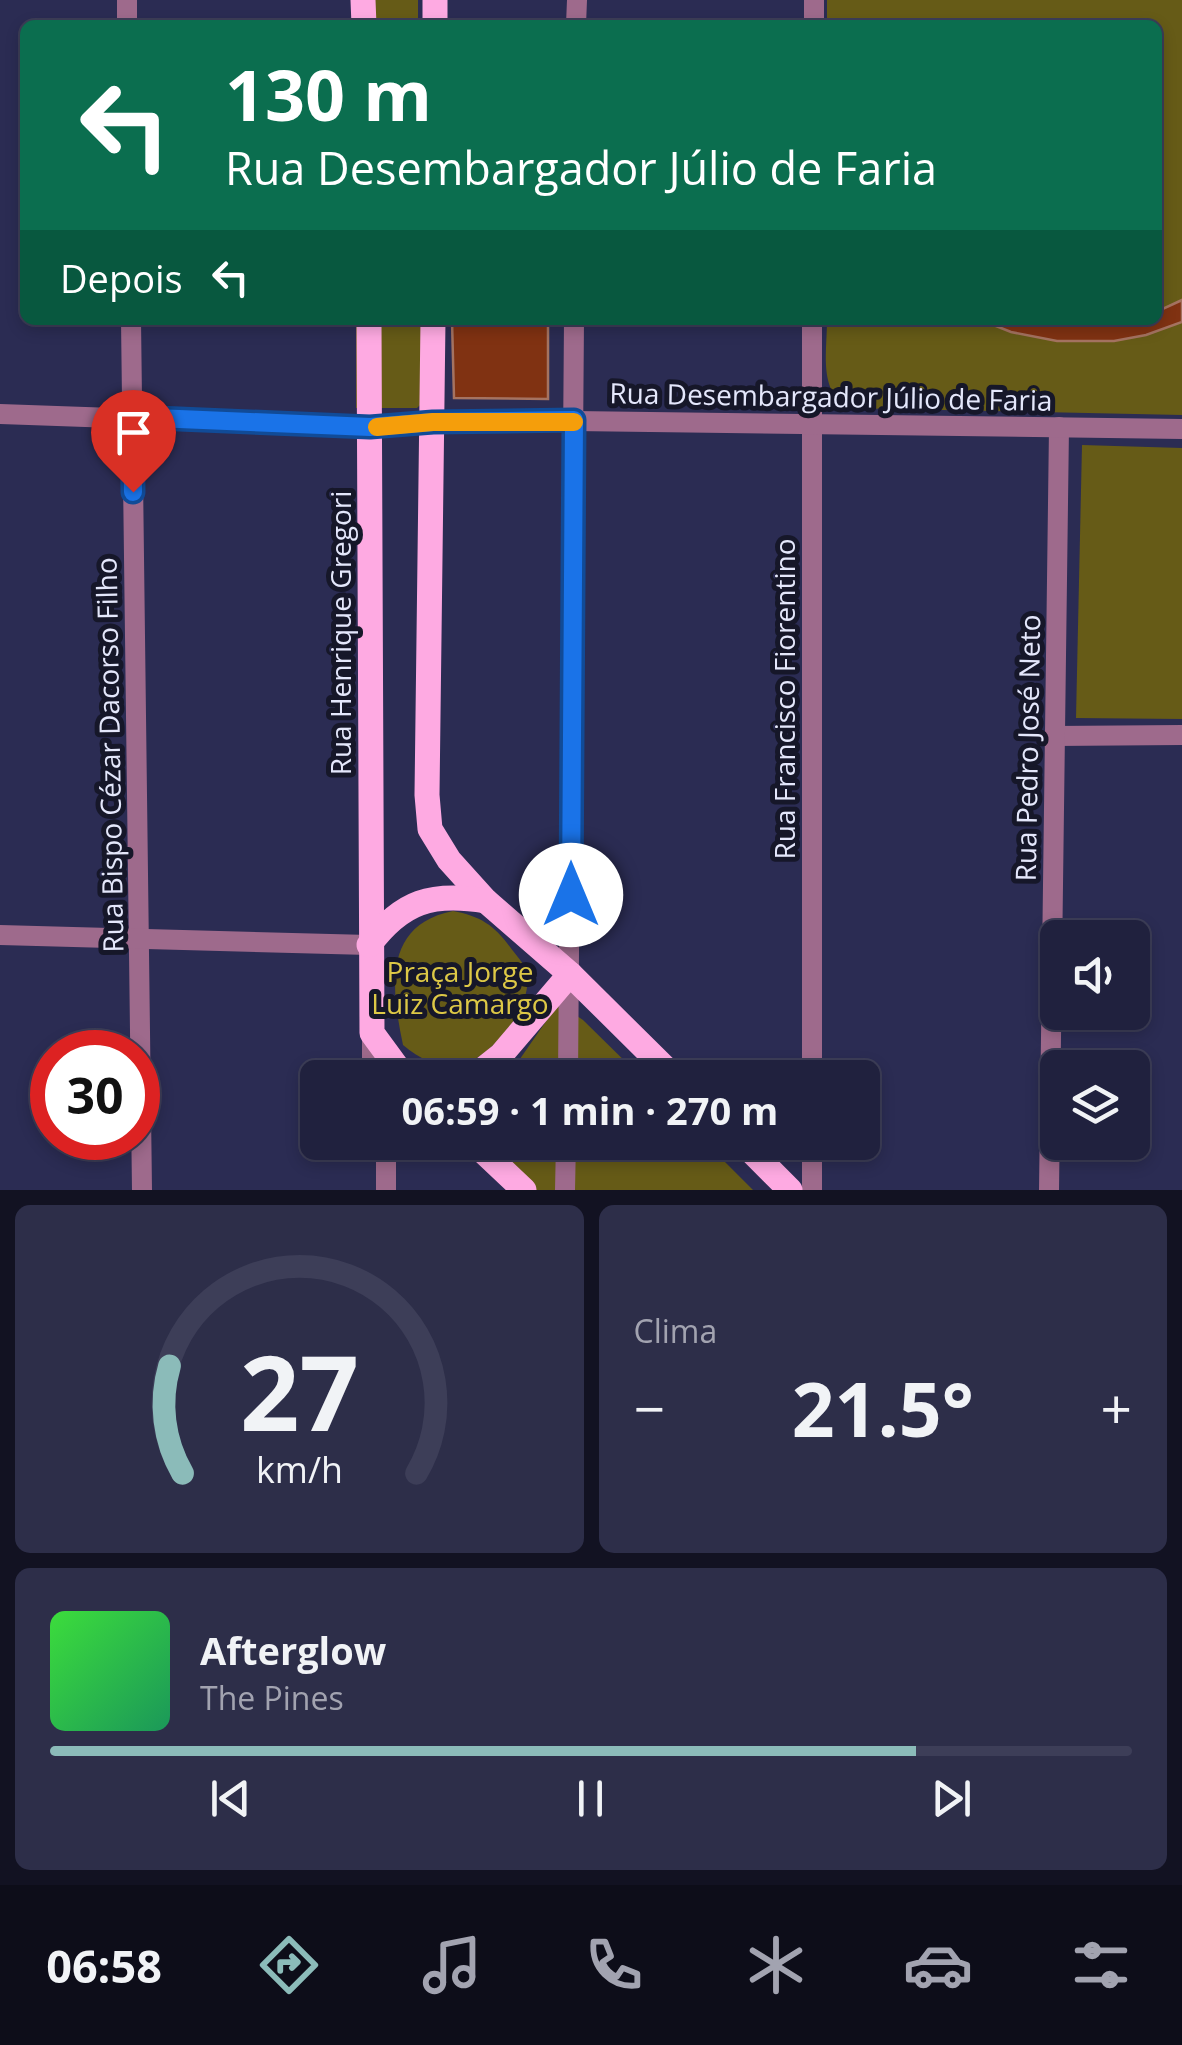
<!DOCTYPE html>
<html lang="pt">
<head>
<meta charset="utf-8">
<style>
	body { margin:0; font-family:"Open Sans",sans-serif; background:#2d2e49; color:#f1f3f6; height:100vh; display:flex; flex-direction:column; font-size:38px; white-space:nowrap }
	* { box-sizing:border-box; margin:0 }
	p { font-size:32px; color:#a2a3b0 }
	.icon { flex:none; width:55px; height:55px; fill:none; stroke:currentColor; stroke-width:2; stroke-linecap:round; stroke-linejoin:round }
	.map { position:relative; height:1190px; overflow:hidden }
	.details { display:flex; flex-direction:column; gap:15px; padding:15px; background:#121222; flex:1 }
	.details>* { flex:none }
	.hud { position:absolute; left:20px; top:20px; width:1142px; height:305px; border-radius:15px; box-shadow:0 5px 15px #0003,0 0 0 2px #3d3e58; background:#0b6e4f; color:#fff; overflow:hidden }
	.controls { position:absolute; left:1040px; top:920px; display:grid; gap:20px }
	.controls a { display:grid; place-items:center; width:110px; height:110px; border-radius:15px; background:#20213e; box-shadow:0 5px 15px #0003,0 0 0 2px #3d3e58; font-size:50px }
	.speed { position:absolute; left:30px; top:1030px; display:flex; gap:20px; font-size:50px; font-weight:700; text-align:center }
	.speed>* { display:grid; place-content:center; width:130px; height:130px; border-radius:50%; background:#20213e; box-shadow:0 5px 15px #0003,0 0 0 2px #3d3e58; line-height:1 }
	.speed .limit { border:15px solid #d22; background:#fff; color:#111 }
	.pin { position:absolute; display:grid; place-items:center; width:85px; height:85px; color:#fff; margin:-102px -42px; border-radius:50% 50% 50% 0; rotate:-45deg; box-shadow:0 0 10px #0007 }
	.pin .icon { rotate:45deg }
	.me { position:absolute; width:110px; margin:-55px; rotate:0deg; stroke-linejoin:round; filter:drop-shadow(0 0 8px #0008) }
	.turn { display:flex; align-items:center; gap:35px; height:210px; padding:0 40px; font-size:45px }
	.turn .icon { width:130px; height:130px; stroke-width:2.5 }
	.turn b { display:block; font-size:70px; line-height:85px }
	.then { display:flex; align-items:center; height:95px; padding:0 40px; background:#0003; gap:20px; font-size:38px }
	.big { font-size:75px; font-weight:700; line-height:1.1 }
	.details .card { flex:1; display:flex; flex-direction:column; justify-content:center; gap:15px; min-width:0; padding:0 35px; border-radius:15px; background:#2d2e49 }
	.details .dial { align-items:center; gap:0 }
	.dial svg { height:260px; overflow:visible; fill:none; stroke:#3d3e58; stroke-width:7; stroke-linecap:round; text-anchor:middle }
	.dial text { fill:#f1f3f6; stroke:none }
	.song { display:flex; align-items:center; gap:30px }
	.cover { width:120px; height:120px; border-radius:15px; background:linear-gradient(135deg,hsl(120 70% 55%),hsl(150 70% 35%)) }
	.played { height:10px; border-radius:5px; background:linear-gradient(90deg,#8bbbb9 80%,#3d3e58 80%) }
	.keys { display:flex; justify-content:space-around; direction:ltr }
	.heat { display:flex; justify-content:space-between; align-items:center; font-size:55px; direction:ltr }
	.details .tiles { flex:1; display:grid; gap:15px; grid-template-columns:1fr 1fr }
	.card:last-child { grid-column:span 2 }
	.trip { position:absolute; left:300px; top:1060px; width:580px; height:100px; border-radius:15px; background:#20213e; box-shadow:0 5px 15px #0003,0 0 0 2px #3d3e58; font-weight:700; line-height:100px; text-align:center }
	.tabs { display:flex; height:160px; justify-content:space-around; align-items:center; background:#0d0d19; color:#a2a3b0 }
	.tabs .icon { width:70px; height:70px }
	.tabs .on { color:#8bbbb9 }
	.tabs b { font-size:45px; color:#f1f3f6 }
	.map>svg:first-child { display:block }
</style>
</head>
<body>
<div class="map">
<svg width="1182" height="1190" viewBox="0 0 1182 1190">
	<rect width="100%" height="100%" fill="#2b2c53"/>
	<g fill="#665b17">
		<rect x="357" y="0" width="61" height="25"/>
		<path d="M827 0H1182V415L844 408C819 383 827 353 827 320H1158V25H827Z"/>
		<path d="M356 320H421L422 403 417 408H356Z"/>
		<path d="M1082 445 1182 448V719L1076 718Z"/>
		<path d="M453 911C480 916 494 925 510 947 515 954 525 964 527 972 530 989 522 1010 512 1023 481 1066 447 1082 403 1045 391 988 383 925 453 911Z"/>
		<path d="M558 1004 564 1006 562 1077 502 1078 513 1069Z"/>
		<path d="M577 1016 583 1020 641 1077 573 1078Z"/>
		<path d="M573 1142 706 1143 753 1190H572Z"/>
		<path d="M484 1143H561L559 1190H533Z"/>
	</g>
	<g fill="#803212" stroke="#a57361" stroke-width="2.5">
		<path d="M1182 300V322L1146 335 1114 341H1057L1011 332 981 320H1158V311Z"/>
		<path d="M452 320H548V399L454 398Z"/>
	</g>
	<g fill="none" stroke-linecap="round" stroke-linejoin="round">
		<g stroke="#9e6a8c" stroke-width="20">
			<path d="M127 0V25"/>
			<path d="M576 25 577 0"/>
			<path d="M814 25V0"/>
			<path d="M131 320 142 1190"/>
			<path d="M812 320V1078"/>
			<path d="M1054 736 1182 735"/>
			<path d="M0 935 369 945"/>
			<path d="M372 1033V1078"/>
			<path d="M568 1078 574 320"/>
			<path d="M386 1142V1190"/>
			<path d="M812 1142V1190"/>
			<path d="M565 1190 566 1142"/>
			<path d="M1049 1190 1059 427"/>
		</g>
		<path stroke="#9e6a8c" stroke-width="20" d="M0 414 370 427 433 422 574 421 1182 429"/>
		<g stroke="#feaae2" stroke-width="25">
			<path d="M363 0 364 25"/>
			<path d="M435 25V0"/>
			<path d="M369 320 372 1033 405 1078"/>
			<path d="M433 320 427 795 430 829 449 860 486 901 570 974 675 1078"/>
			<path d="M369 945C402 901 432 892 486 901"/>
			<path d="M472 1078 501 1055 570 974"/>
			<path d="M473 1142 524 1190"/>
			<path d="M742 1142 790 1190"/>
		</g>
	</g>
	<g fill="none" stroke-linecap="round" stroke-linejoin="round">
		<defs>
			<path id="route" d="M133 492 132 417 370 427 433 422 574 420 571 895"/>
		</defs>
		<use href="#route" stroke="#114b97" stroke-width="25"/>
		<use href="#route" stroke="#1a73e8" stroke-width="18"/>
		<path stroke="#f59e0b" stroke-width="18" d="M377 427 433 422H574"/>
	</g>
	<g text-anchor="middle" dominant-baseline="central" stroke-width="10" stroke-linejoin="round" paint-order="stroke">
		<g font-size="28" fill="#e4e7fb" stroke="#161729">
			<text transform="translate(831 396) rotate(1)">Rua Desembargador Júlio de Faria</text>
			<text transform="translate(340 633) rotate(-90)">Rua Henrique Gregori</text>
			<text transform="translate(784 699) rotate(-90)">Rua Francisco Fiorentino</text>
			<text transform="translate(1027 748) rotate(-89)">Rua Pedro José Neto</text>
			<text transform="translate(109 755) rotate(-91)">Rua Bispo Cézar Dacorso Filho</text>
		</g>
		<g font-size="28" fill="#ddc846" stroke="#161729">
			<text x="460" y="971">Praça Jorge<tspan x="460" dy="32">Luiz Camargo</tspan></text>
		</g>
	</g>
</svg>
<div class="controls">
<a><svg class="icon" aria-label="sound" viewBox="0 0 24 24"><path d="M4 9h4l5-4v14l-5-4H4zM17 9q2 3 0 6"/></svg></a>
<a><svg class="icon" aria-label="layers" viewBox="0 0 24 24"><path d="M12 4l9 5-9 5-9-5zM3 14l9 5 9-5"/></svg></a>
</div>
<div class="speed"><div class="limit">30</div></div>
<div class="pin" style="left:133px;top:492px;background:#d93025"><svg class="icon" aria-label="arrive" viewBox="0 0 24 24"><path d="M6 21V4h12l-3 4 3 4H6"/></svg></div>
<svg class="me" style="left:571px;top:895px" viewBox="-20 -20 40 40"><circle r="19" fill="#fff"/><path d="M0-13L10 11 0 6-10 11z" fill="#1a73e8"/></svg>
<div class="trip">06:59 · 1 min · 270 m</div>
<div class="hud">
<div class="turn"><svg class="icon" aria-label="left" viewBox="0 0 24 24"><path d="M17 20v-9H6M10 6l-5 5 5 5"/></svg><div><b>130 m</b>Rua Desembargador Júlio de Faria</div></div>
<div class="then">Depois<svg class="icon" aria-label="left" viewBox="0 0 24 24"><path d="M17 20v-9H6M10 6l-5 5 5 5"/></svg></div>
</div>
</div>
<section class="details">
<div class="tiles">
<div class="card dial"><svg viewBox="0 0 100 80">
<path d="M14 69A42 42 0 1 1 86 69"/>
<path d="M14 69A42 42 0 0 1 10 36" stroke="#8bbbb9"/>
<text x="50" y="56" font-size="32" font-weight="700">27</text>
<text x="50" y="72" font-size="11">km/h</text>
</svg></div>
<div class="card"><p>Clima</p>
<div class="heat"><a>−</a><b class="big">21.5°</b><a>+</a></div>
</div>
<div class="card">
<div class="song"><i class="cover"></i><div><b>Afterglow</b><p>The Pines</p></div></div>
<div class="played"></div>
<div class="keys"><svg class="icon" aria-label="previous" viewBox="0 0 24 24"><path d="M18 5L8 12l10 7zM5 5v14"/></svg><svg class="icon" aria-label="pause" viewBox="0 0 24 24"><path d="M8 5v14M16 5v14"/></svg><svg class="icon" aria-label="next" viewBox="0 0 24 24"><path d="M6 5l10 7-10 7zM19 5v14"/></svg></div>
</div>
</div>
</section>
<nav class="tabs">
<b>06:58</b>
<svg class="icon on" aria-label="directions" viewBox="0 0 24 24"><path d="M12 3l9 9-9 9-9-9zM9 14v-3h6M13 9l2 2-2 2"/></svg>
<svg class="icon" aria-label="music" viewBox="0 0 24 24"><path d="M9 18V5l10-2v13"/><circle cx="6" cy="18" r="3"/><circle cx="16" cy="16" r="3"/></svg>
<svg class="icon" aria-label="phone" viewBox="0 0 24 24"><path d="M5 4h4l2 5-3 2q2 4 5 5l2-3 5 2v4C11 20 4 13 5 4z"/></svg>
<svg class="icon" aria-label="climate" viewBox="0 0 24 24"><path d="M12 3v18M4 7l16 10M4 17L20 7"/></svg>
<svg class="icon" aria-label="car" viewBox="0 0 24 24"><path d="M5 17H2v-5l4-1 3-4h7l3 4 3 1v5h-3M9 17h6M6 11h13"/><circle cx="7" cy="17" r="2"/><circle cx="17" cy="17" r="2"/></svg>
<svg class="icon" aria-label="filters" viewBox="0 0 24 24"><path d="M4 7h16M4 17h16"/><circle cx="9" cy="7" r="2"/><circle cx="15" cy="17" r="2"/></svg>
</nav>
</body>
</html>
